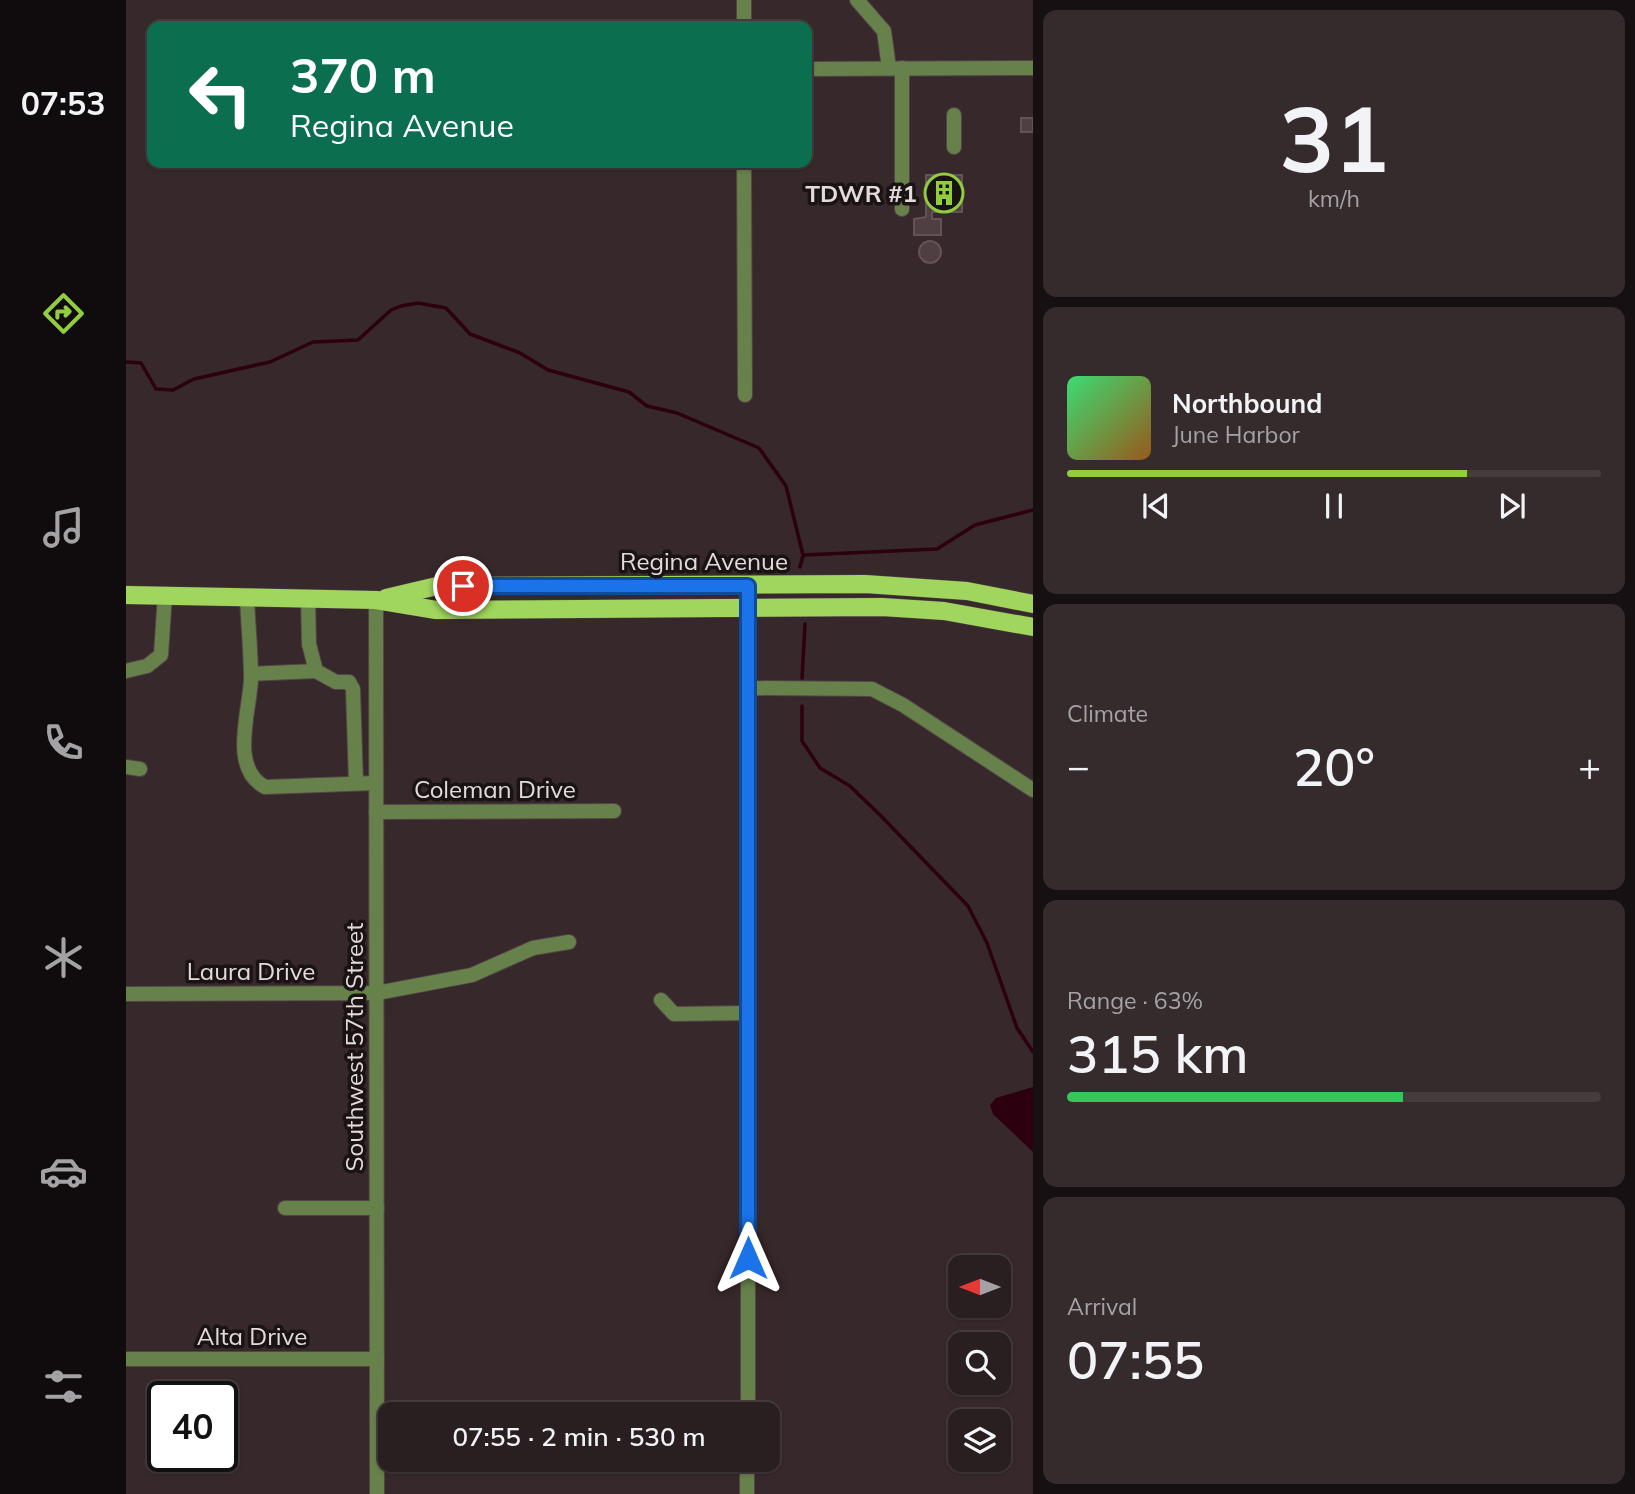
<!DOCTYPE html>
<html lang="en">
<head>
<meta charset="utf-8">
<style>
	body { margin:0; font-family:Mulish,sans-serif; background:#352b2d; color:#f1f3f6; height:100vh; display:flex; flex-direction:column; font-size:26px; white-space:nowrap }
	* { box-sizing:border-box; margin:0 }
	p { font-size:23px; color:#a5a2a5 }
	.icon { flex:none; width:38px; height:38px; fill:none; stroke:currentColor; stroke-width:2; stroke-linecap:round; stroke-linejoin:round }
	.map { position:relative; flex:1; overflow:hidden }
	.details { display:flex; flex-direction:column; gap:10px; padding:10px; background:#171012; width:602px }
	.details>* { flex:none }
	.guide { position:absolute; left:21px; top:21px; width:665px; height:147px; border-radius:14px; box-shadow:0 2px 5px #0004,0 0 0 2px #453c3e; background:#0b6e4f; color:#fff; overflow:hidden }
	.needle { width:46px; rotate:270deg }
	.fabs { position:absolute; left:822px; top:1255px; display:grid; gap:14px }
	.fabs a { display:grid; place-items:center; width:63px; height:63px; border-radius:14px; background:#291e20; box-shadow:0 2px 5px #0004,0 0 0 2px #453c3e; font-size:35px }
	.speed { position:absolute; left:21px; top:1381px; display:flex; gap:14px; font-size:35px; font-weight:700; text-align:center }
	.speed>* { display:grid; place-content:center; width:91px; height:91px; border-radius:50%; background:#291e20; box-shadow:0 2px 5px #0004,0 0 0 2px #453c3e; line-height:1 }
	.speed .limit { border:4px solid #111; border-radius:10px; background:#fff; color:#111 }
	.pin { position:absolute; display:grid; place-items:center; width:60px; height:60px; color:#fff; margin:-30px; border:4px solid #fff; border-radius:50%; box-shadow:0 2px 7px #0007 }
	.me { position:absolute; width:77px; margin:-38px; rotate:0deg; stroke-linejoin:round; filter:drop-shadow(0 0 5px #0008) }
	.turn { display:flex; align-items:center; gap:24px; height:147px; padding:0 28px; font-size:32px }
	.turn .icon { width:91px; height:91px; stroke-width:2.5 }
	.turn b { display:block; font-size:49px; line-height:60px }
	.big { font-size:52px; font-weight:600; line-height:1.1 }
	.details .tile { flex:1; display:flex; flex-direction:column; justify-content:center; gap:10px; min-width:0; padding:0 24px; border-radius:14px; background:#352b2d }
	.details .dial { align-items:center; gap:0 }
	.dial b { font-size:91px; line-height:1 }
	.song { display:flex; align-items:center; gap:21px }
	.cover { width:84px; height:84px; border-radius:10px; background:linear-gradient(135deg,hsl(140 70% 55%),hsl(30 70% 35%)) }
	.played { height:7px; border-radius:4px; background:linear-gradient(90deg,#92cd3e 75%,#453c3e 75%) }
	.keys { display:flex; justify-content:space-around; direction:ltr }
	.heat { display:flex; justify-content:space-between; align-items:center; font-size:38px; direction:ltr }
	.charge { height:10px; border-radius:5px; background:linear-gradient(90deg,#34c759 63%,#453c3e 0) }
	.trip { position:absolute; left:252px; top:1402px; width:402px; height:70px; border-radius:14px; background:#291e20; box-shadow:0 2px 5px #0004,0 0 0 2px #453c3e; font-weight:600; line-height:70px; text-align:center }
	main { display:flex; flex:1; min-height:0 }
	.menu { display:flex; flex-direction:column; width:126px; justify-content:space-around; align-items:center; background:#100c0d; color:#a5a2a5 }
	.menu .icon { width:49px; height:49px }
	.menu .on { color:#92cd3e }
	.menu b { font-size:32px; color:#f1f3f6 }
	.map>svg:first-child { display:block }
</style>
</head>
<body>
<main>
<nav class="menu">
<b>07:53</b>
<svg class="icon on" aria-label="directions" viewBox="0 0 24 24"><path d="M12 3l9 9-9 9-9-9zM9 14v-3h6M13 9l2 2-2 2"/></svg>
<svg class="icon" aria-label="music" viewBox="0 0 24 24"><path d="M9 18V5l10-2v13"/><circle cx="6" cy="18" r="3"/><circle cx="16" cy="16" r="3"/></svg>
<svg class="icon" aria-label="phone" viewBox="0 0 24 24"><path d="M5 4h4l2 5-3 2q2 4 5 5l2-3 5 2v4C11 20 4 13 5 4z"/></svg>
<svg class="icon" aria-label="climate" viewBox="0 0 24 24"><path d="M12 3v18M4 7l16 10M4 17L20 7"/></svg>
<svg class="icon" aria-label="car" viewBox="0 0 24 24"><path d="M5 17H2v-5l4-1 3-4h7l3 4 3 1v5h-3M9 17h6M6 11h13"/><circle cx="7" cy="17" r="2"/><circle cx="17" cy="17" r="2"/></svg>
<svg class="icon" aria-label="filters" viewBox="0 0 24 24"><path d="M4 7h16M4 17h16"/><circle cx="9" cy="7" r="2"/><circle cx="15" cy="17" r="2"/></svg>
</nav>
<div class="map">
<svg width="907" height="1494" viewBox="0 0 907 1494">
	<rect width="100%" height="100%" fill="#37282b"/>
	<path fill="#2c000e" d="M907 1087V1152L867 1114 864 1105 870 1098Z"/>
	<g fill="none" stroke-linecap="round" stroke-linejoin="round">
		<g stroke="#2c000e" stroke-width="3.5">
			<path d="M0 362 15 363 30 389 47 390 68 379 144 362 187 342 232 340 265 310 275 306 292 303 320 308 344 334 394 353 422 370 503 392 521 406 551 413 633 448 660 486 677 555 811 549 849 525 907 510"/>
			<path d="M674 567 677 556"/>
			<path d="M676 678 679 624"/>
			<path d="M676 706V741L694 768 724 786 755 816 842 906 861 943 891 1028 907 1052"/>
		</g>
	</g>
	<g fill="#4f3f42" stroke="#635356" stroke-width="2">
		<rect x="895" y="118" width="12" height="14"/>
		<path d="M800 175H836V212H806V219H815V235H788V219L800 217Z"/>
		<circle cx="804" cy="252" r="11"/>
	</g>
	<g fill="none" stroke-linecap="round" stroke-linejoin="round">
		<defs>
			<g id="minor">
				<path d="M618 0V26"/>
				<path d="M731 0 758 31 763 68"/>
				<path d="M776 68V209"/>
				<path d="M681 69 907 68"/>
				<path d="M828 115V147"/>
				<path d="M618 163 619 395"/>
				<path d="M121 597C122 624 125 652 125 679 124 711 103 768 139 787L250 783"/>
				<path d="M182 598 183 644 190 671 210 682H223L227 689 230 783"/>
				<path d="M250 600 251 1494"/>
				<path d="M0 671 21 666 35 655 39 594"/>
				<path d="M125 674 190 671"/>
				<path d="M622 688 746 689 777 705 907 790"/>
				<path d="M0 767 14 769"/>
				<path d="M250 812 488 811"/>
				<path d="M0 994 251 993 346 975 407 948 443 942"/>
				<path d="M535 1000 548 1014 622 1013"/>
				<path d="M159 1208H251"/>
				<path d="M0 1359H251"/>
				<path d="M622 1414V586"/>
				<path d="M621 1494V1460"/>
			</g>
			<g id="major">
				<path d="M0 595 250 600 310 610 756 607 818 611 907 627"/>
				<path d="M260 598 311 586 739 584 841 591 907 604"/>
			</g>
		</defs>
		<use href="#minor" stroke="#534447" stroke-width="16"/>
		<use href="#major" stroke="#534447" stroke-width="19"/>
		<use href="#minor" stroke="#67814a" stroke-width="14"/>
		<use href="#major" stroke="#a1d65e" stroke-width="18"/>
	</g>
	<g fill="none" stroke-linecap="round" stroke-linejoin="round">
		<defs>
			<path id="route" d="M337 586H622V1258"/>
		</defs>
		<use href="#route" stroke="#114b97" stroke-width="18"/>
		<use href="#route" stroke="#1a73e8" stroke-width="12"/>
	</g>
	<defs>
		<symbol id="building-ring" viewBox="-11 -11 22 22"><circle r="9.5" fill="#1a1314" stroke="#92cd3e" stroke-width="1.5"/><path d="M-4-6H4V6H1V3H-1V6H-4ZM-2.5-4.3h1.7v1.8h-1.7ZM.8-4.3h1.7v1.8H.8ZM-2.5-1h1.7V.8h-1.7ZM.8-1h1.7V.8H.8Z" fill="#92cd3e"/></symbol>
	</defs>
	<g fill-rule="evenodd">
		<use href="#building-ring" x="796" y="171" width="44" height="44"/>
	</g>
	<g text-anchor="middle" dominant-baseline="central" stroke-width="7" stroke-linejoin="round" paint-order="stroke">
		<g font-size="24" font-weight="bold" fill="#e4dadc" stroke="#1a1314" text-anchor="end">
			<text x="791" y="193">TDWR #1</text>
		</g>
		<g font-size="24" fill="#e4dadc" stroke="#1a1314">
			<text x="578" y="561">Regina Avenue</text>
			<text x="369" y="789">Coleman Drive</text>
			<text x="125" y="971">Laura Drive</text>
			<text transform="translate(228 1047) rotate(-90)">Southwest 57th Street</text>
			<text x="126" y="1336">Alta Drive</text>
		</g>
	</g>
</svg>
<div class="fabs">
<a><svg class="needle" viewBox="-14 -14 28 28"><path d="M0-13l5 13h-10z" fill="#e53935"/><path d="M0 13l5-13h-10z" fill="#a5a2a5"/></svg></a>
<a><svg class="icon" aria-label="search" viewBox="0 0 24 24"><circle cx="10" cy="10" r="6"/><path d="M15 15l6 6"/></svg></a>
<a><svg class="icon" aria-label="layers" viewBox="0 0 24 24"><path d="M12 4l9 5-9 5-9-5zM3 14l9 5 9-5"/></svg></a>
</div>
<div class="speed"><div class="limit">40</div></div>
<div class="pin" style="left:337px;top:586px;background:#d93025"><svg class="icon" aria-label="arrive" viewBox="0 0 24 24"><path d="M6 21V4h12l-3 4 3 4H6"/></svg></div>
<svg class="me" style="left:622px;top:1258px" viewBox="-20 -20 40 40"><path d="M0-17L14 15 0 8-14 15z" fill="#1a73e8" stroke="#fff" stroke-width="4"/></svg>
<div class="trip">07:55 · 2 min · 530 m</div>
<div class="guide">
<div class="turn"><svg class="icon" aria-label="left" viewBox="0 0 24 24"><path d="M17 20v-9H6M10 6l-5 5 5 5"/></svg><div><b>370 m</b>Regina Avenue</div></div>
</div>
</div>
<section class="details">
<div class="tile dial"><b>31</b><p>km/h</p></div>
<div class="tile">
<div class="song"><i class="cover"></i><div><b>Northbound</b><p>June Harbor</p></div></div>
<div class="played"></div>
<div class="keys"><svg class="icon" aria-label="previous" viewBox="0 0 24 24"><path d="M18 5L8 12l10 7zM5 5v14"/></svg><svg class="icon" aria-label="pause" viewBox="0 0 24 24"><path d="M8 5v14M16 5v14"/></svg><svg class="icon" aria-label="next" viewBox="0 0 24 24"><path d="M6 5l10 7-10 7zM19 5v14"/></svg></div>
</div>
<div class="tile"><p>Climate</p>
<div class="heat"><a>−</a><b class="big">20°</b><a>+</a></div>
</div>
<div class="tile"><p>Range · 63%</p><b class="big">315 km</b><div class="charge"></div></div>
<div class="tile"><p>Arrival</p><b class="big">07:55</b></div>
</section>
</main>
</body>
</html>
